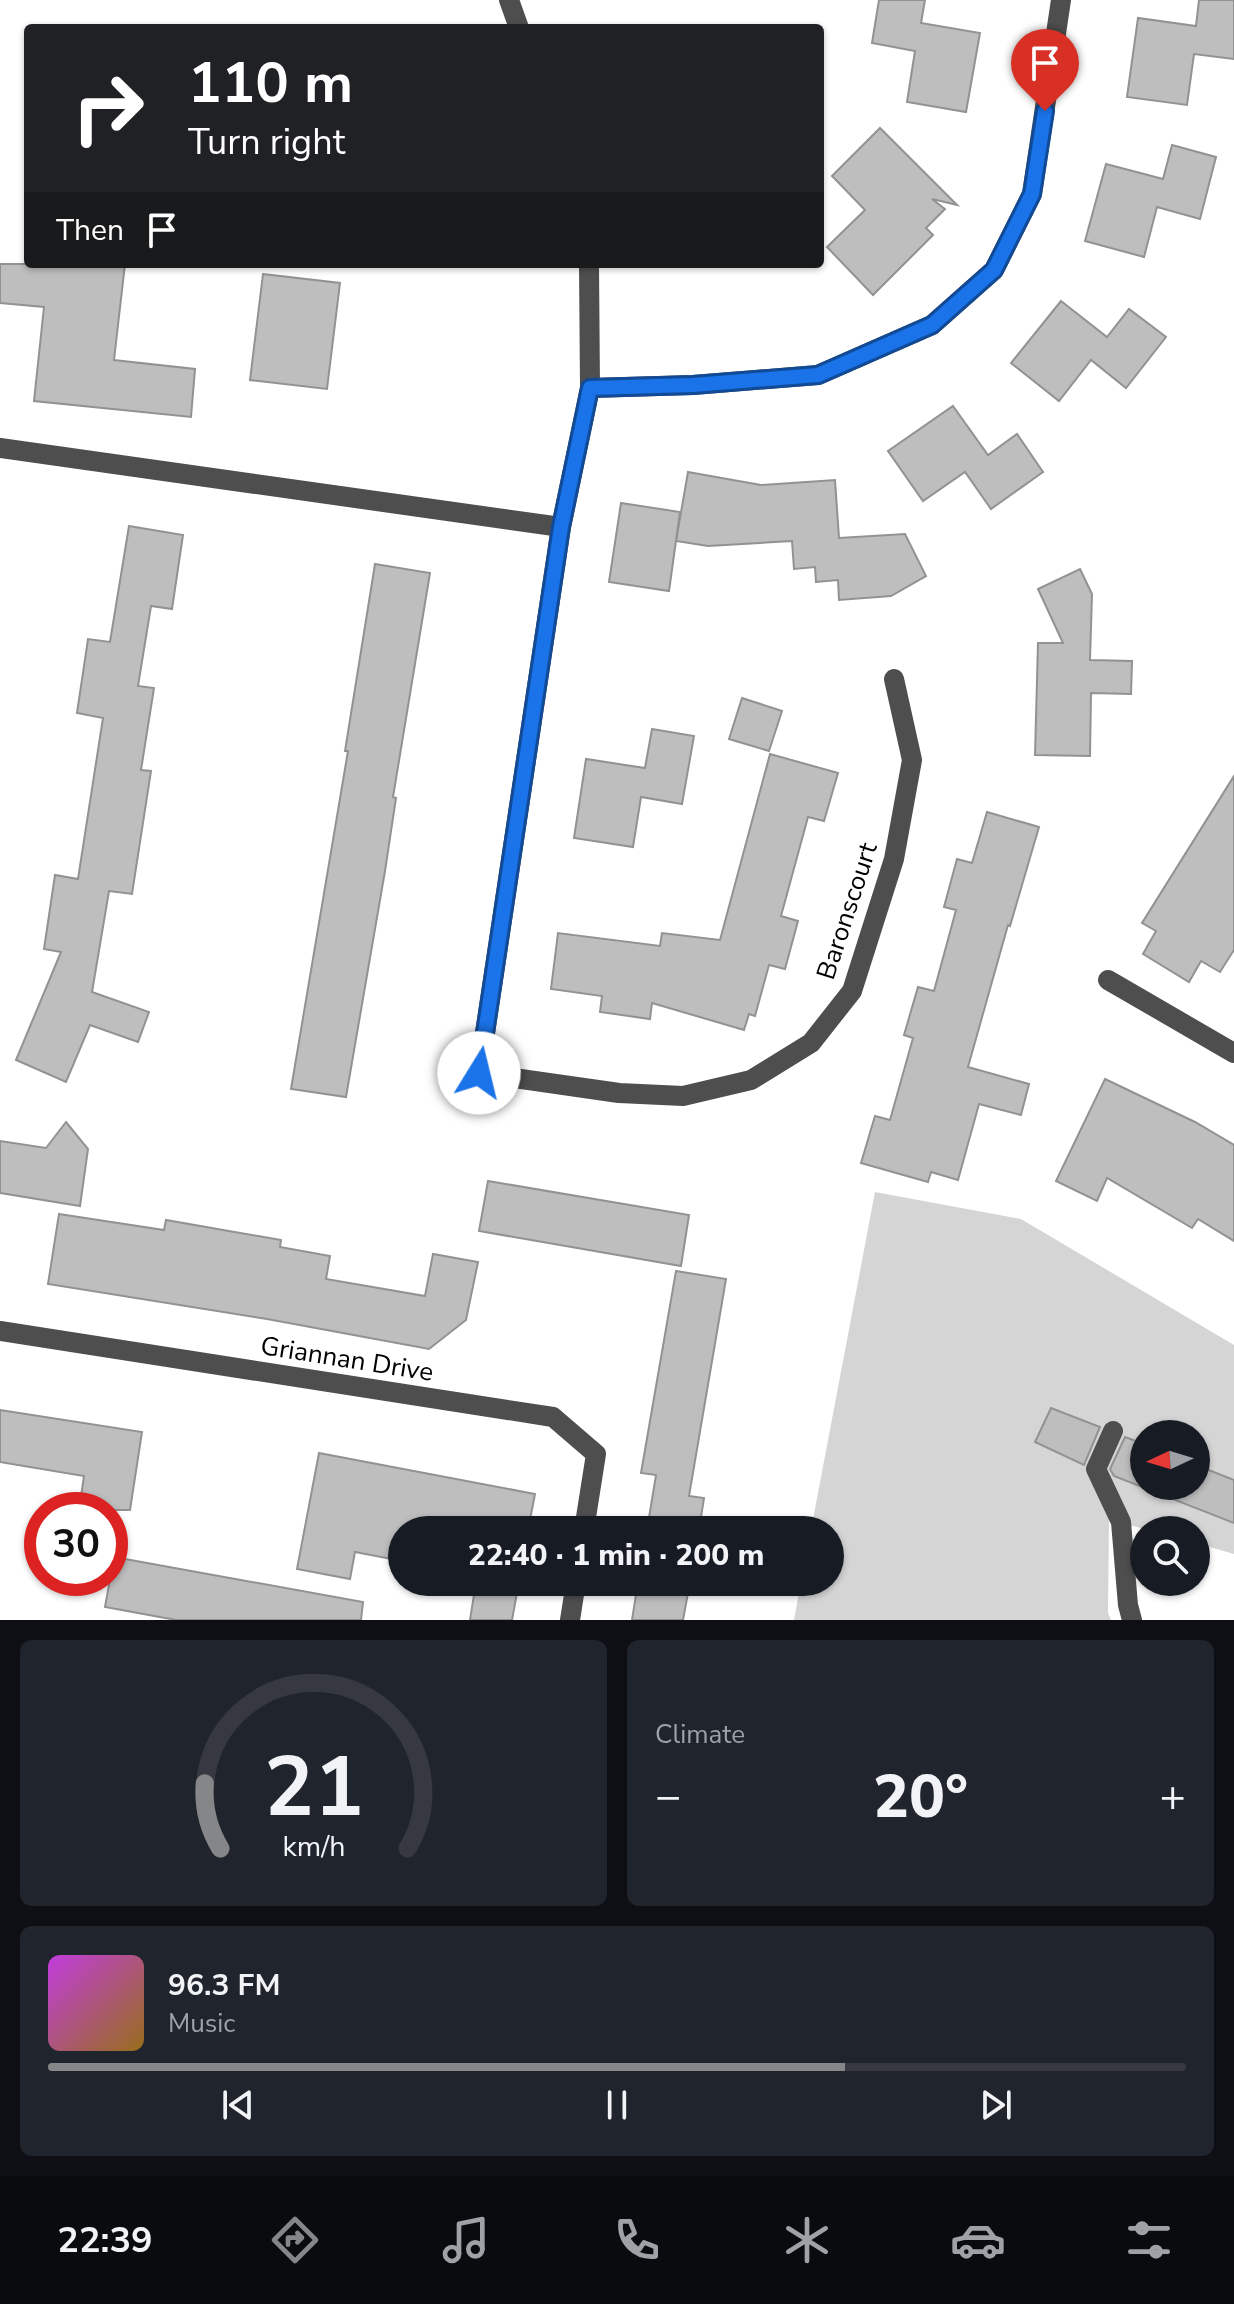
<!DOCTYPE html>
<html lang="en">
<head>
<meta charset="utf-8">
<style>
	body { margin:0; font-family:"Nunito Sans",sans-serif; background:#20242c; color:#f1f3f6; height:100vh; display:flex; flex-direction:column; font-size:30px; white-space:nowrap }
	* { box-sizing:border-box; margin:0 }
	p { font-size:26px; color:#9ea1a6 }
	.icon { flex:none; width:44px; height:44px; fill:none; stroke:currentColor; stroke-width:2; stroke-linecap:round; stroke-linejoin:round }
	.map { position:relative; height:1620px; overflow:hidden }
	.details { display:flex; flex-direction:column; gap:20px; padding:20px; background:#0d0f14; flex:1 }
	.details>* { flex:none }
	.banner { position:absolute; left:24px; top:24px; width:800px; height:244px; border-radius:8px; box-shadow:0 2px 6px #0004; background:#202124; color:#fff; overflow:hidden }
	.needle { width:52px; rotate:266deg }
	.tools { position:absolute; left:1130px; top:1420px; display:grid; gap:16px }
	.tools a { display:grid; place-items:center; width:80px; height:80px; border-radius:50%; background:#171b24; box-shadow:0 2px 6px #0004; font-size:40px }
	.speed { position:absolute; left:24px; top:1492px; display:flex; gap:16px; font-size:40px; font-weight:700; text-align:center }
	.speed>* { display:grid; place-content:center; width:104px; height:104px; border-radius:50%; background:#171b24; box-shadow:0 2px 6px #0004; line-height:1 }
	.speed .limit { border:12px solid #d22; background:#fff; color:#111 }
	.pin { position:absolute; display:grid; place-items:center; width:68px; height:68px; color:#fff; margin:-82px -34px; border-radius:50% 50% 50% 0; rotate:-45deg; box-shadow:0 0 8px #0007 }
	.pin .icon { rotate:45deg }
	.me { position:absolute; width:88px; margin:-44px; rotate:9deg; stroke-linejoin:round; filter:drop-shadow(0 0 6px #0008) }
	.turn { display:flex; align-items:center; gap:28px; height:168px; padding:0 32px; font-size:36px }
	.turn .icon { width:104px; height:104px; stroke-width:2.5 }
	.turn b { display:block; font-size:56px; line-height:68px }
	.then { display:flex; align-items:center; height:76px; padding:0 32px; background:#0003; gap:16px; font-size:30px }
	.big { font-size:60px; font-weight:800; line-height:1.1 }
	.details .widget { flex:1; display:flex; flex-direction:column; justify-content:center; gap:12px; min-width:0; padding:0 28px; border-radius:12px; background:#20242c }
	.details .dial { align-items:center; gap:0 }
	.dial svg { height:208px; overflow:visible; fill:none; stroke:#363941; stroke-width:7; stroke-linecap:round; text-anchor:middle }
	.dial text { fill:#f1f3f6; stroke:none }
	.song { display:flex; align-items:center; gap:24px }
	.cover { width:96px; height:96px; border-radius:12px; background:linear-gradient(135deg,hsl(290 70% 55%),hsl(40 70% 35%)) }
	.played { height:8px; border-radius:4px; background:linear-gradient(90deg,#858687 70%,#363941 70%) }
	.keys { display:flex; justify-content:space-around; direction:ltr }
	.heat { display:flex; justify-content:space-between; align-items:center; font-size:44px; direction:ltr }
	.details .tiles { flex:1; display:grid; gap:20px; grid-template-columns:1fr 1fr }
	.widget:last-child { grid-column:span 2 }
	.trip { position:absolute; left:388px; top:1516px; width:456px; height:80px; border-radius:40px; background:#171b24; box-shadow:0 2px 6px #0004; font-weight:800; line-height:80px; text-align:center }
	.tab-bar { display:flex; height:128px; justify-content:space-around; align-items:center; background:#090b0e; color:#9ea1a6 }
	.tab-bar .icon { width:56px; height:56px }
	.tab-bar .on { color:#858687 }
	.tab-bar b { font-size:36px; color:#f1f3f6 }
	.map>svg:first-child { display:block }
</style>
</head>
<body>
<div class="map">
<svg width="1234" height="1620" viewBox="0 0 1234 1620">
	<rect width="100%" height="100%" fill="#fff"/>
	<path fill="#d5d5d5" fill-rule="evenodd" d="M875 1192 1021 1219 1234 1345V1554L1196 1543V1530H1149L1109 1520 1108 1613 1111 1620H794L801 1582H830V1530H811ZM1144 1434H1196V1486H1144Z"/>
	<g fill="#bebebe" stroke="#929292" stroke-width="2">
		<path d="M879 0H925L921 23 980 33 966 112 907 102 915 51 872 43Z"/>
		<path d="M1199 0H1234V59L1194 54 1187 105 1127 97 1138 18 1196 26Z"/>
		<path d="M880 128 957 205 932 199 945 209 926 228 933 235 873 295 827 247 865 210 832 176Z"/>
		<path d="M1172 145 1216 157 1200 219 1157 207 1144 257 1085 241 1106 164 1163 179Z"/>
		<path d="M0 264H125L114 360 195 369 191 417 34 401 44 307 0 303Z"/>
		<path d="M263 274 340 283 327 389 250 380Z"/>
		<path d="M1061 301 1107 337 1129 309 1166 337 1126 388 1091 360 1059 401 1011 363Z"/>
		<path d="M953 406 988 455 1017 434 1043 472 991 509 965 472 923 501 888 451Z"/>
		<path d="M688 472 761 485 835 480 839 538 905 534 926 576 891 596 839 600 838 580 816 582 815 567 794 569 792 541 708 546 676 541Z"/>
		<path d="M621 503 680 512 669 591 609 582Z"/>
		<path d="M129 526 183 535 172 609 151 606 138 686 154 688 141 770 151 771 132 894 109 891 92 992 149 1012 138 1042 90 1025 66 1082 16 1060 61 952 44 949 55 875 78 879 103 718 77 713 88 639 110 642Z"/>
		<path d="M375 564 430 573 393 797 396 798 385 871 346 1097 291 1089 348 751H345Z"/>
		<path d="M1080 569 1092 594 1090 660 1132 661 1131 694 1091 693 1090 756 1035 755 1038 643H1063L1038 589Z"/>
		<path d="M742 698 782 711 769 751 729 739Z"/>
		<path d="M652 729 694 736 682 804 641 797 633 847 574 838 586 759 645 768Z"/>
		<path d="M770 754 838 773 824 821 808 817 781 916 798 921 785 969 769 965 755 1016 749 1014 744 1030 652 1003 650 1019 600 1012 602 996 551 989 558 933 660 946 662 933 720 940Z"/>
		<path d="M1234 776V950L1220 972 1201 961 1189 982 1143 954 1156 931 1142 923Z"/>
		<path d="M987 812 1039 827 1010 926 1008 925 968 1067 1029 1084 1021 1115 979 1104 958 1180 931 1172 928 1182 861 1163 875 1116 890 1120 913 1038 904 1035 918 987 934 991 956 910 944 907 957 859 972 863Z"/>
		<path d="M1105 1079 1195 1122 1234 1145V1241L1198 1219 1192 1228 1107 1178 1097 1201 1056 1181Z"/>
		<path d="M66 1122 88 1149 80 1206 0 1193V1141L46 1148Z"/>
		<path d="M488 1181 689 1215 681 1266 479 1231Z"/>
		<path d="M59 1214 164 1230 166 1220 281 1240 280 1247 330 1256 326 1279 425 1296 433 1254 478 1262 466 1320 429 1349 267 1319 48 1284Z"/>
		<path d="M676 1271 726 1279 689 1496 704 1498 699 1530H647L656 1475 641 1473Z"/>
		<path d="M1051 1408 1100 1427 1084 1465 1035 1442Z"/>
		<path d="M0 1410 142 1432 130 1510H79L84 1476 0 1462Z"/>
		<path d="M1125 1437 1144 1444V1486H1196V1465L1234 1480V1523L1114 1476 1110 1469Z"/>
		<path d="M319 1453 535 1494 528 1530H402V1561L355 1552 350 1579 297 1569Z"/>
		<path d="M114 1557 363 1602 361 1620H176L105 1607Z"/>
		<path d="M476 1582H519L512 1620H470Z"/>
		<path d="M638 1582H690L683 1620H632Z"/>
	</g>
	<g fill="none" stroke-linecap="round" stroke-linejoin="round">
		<g stroke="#4e4e4e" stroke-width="20">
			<path d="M509 0 519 28"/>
			<path d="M589 264 590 388 561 527 479 1073 619 1093 683 1096 751 1080 811 1043 852 991 894 859 912 760 894 679"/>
			<path d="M590 388 693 385 818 375 932 325 994 270 1032 194 1061 0"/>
			<path d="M0 448 561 527"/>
			<path d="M1108 980 1234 1053"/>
			<path d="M0 1331 553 1417 596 1454 584 1530"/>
			<path d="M1113 1431 1096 1469 1121 1522 1128 1605 1132 1620"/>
			<path d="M570 1620 576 1582"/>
		</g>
	</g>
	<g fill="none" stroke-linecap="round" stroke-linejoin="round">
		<defs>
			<path id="route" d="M479 1073 561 527 590 388 693 385 818 375 932 325 994 270 1032 194 1045 111"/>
		</defs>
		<use href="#route" stroke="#114b97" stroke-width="20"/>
		<use href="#route" stroke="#1a73e8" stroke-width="14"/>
	</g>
	<g text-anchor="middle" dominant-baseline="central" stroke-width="6" stroke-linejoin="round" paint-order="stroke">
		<g font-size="26" fill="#000" stroke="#fff">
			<text transform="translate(847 911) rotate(-72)">Baronscourt</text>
			<text transform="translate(347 1359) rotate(9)">Griannan Drive</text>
		</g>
	</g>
</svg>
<div class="tools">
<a><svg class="needle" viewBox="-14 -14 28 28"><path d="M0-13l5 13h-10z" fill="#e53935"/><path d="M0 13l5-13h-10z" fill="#9ea1a6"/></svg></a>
<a><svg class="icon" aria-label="search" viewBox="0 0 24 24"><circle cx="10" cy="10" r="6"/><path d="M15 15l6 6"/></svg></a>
</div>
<div class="speed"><div class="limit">30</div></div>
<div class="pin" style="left:1045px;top:111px;background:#d93025"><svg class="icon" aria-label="arrive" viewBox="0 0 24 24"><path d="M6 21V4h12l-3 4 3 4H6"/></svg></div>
<svg class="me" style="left:479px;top:1073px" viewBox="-20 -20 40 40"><circle r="19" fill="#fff"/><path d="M0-13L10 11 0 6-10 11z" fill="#1a73e8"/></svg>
<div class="trip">22:40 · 1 min · 200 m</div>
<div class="banner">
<div class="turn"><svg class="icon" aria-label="right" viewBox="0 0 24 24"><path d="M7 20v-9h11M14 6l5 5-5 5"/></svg><div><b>110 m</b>Turn right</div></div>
<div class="then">Then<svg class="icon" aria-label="arrive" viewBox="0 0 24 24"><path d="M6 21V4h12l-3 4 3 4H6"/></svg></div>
</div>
</div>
<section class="details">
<div class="tiles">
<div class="widget dial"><svg viewBox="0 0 100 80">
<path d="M14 69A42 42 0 1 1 86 69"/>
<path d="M14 69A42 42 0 0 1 8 44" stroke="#858687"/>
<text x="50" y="56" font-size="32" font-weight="700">21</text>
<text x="50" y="72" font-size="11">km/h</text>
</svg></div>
<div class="widget"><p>Climate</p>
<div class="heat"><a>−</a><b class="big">20°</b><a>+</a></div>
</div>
<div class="widget">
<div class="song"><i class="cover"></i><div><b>96.3 FM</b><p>Music</p></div></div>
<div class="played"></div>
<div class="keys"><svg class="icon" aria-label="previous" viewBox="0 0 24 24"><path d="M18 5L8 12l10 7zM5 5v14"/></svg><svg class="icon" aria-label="pause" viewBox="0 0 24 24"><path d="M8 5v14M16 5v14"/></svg><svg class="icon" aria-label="next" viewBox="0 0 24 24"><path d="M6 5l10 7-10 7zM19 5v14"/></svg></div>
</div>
</div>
</section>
<nav class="tab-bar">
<b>22:39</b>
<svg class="icon on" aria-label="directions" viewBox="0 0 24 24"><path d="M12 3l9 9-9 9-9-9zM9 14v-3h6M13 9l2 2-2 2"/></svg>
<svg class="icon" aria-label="music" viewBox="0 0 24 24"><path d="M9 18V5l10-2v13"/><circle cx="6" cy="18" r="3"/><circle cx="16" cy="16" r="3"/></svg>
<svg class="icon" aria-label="phone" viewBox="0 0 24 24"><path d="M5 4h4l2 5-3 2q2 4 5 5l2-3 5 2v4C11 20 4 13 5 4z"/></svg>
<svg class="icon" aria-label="climate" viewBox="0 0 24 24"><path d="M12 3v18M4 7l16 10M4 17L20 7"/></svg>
<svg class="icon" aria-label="car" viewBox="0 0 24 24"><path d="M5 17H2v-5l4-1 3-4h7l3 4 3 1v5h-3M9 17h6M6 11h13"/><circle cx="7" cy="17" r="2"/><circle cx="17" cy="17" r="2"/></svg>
<svg class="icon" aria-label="filters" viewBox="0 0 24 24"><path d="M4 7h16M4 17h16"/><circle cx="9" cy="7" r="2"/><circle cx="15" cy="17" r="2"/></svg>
</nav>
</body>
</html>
